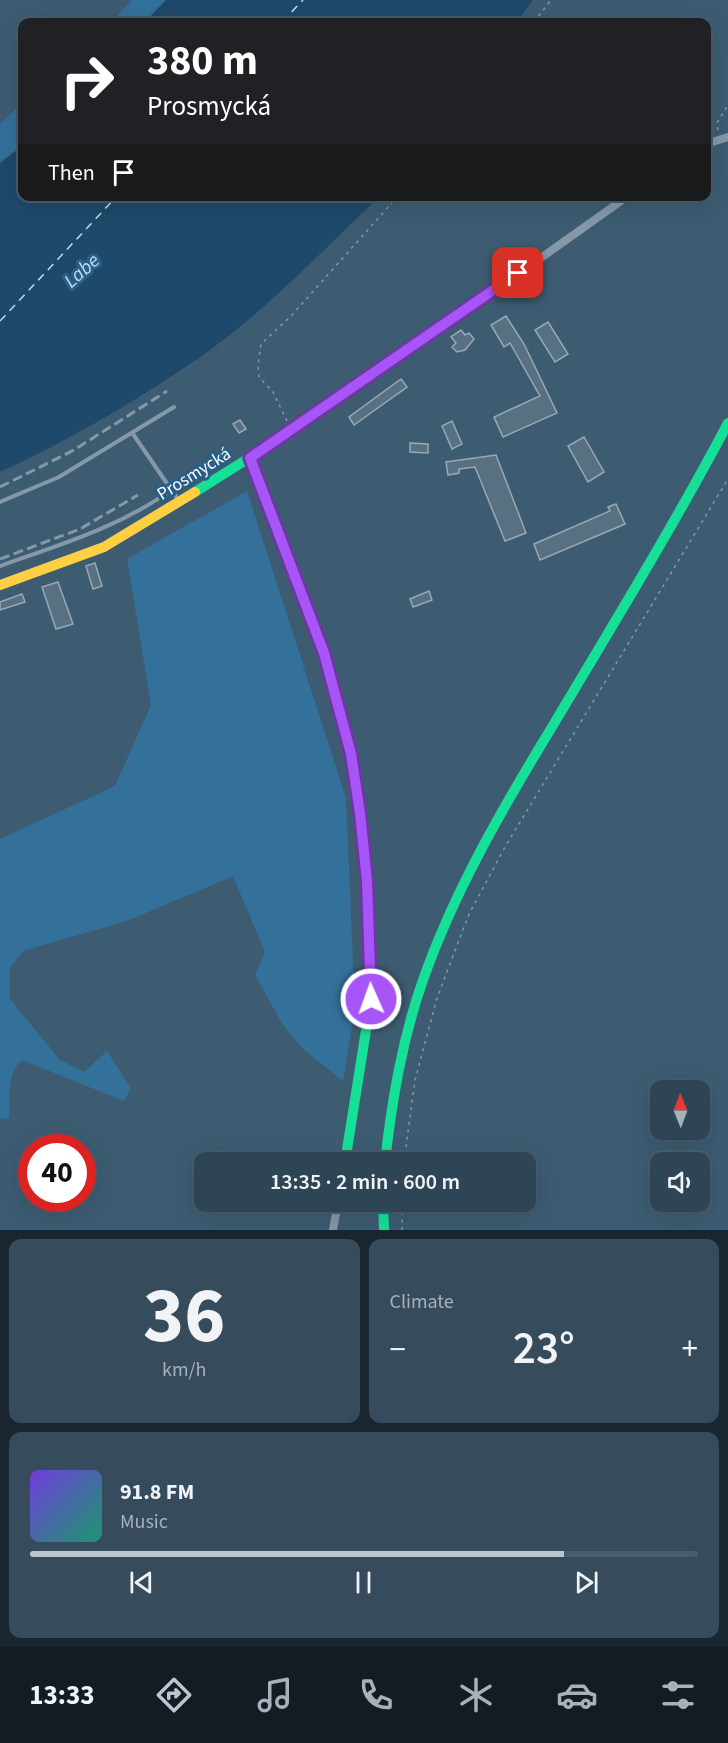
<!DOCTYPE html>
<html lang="en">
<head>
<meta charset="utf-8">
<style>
	body { margin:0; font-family:"Source Sans 3",sans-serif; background:#364c5c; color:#f1f3f6; height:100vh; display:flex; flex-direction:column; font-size:22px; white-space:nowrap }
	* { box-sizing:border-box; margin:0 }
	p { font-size:20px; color:#a7b1b9 }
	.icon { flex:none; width:33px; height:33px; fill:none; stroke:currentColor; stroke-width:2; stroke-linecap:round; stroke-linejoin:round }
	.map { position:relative; height:1230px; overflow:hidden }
	.drawer { display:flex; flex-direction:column; gap:9px; padding:9px; background:#19262f; flex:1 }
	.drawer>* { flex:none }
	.hud { position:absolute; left:18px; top:18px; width:693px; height:183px; border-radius:12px; box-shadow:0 6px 24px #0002,0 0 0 2px #495d6c; background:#202124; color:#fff; overflow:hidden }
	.needle { width:39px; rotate:359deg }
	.fabs { position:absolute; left:650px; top:1080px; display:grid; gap:12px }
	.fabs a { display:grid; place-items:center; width:60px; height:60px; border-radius:12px; background:#2e4556; box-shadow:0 6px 24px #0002,0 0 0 2px #495d6c; font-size:30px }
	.speed { position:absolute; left:18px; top:1134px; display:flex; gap:12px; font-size:30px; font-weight:700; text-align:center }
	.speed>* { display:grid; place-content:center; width:78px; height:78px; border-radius:50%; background:#2e4556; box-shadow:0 6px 24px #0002,0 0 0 2px #495d6c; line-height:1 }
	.speed .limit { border:9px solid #d22; background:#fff; color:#111 }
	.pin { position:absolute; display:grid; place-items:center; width:51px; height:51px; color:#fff; margin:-26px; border-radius:12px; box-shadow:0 3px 9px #0006 }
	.me { position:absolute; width:66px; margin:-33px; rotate:358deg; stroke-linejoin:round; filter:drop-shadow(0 0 4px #0008) }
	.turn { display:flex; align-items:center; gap:21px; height:126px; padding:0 30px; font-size:27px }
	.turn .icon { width:78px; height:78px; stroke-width:2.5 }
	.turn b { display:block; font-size:42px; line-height:51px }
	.then { display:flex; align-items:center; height:57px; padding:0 30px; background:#0003; gap:12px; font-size:22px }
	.big { font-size:45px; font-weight:600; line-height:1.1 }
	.drawer .card { flex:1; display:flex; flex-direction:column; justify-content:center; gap:9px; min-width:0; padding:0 21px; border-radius:12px; background:#364c5c }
	.drawer .dial { align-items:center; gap:0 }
	.dial b { font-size:78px; line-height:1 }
	.song { display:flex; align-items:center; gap:18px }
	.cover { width:72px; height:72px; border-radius:9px; background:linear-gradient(135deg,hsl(260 70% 55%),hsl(160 70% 35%)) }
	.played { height:6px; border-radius:3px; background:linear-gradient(90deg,#bbc6ce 80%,#495d6c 80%) }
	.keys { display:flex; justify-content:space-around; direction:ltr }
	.heat { display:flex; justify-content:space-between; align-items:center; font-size:33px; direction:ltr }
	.drawer .tiles { flex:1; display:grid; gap:9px; grid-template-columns:1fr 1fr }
	.card:last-child { grid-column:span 2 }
	.trip { position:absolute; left:194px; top:1152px; width:342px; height:60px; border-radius:12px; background:#2e4556; box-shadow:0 6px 24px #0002,0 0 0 2px #495d6c; font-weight:600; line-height:60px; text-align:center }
	.tabs { display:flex; height:96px; justify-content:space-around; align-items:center; background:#121c22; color:#a7b1b9 }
	.tabs .icon { width:42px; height:42px }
	.tabs .active { color:#bbc6ce }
	.tabs b { font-size:27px; color:#f1f3f6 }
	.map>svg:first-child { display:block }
</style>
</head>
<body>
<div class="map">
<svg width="728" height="1230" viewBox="0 0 728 1230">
	<rect width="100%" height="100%" fill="#3d5c72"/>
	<g fill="#33709a">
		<path d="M132 0H166L145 22H111Z"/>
		<path d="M22 103V146L0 163V124Z"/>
		<path d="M247 491 346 798 355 1008 343 1081 303 1049 283 1025 255 975 265 952 233 876 127 921 23 951 10 968V999L60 1060 84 1072 107 1051 131 1088 124 1101 22 1060C5 1075 11 1097 9 1118L0 1119V839L115 786 151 705 127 559Z"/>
	</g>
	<g fill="#1f496a">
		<path d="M166 0H533L517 22H145Z"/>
		<path d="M22 146V196L379 197C319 254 256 321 187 366 128 406 65 442 0 472V163Z"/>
	</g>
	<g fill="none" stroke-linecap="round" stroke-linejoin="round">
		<g stroke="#bfdcf0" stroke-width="1.5" stroke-dasharray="8 6" stroke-linecap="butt">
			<path d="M282 22 303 0"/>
			<path d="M0 321 117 196"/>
		</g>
	</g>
	<g fill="#577082" stroke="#98a9b6" stroke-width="1.5">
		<path d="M506 316 524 344 557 413 503 437 494 417 540 396 510 343 504 347 491 325Z"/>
		<path d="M548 322 568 354 555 362 535 330Z"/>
		<path d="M461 330 465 335 469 333 474 339 465 350 457 352 452 347 456 343 451 337Z"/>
		<path d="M401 379 407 387 354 425 349 417Z"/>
		<path d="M240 420 246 429 239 433 233 424Z"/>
		<path d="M452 421 462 444 452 449 442 426Z"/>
		<path d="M584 437 604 472 588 482 568 446Z"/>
		<path d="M410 443 428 444V453L410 452Z"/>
		<path d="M496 455 526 533 505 541 475 467 459 469V473L448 475 446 462Z"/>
		<path d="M616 504 625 524 540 560 534 544 610 511 608 507Z"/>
		<path d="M95 563 102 586 93 589 86 566Z"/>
		<path d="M58 582 73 624 56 629 42 587Z"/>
		<path d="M429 591 432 600 413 607 410 599Z"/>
		<path d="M22 594 25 602 0 610V602Z"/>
	</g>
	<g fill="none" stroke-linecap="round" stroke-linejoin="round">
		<g stroke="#8498a8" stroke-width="1.5" stroke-dasharray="3 4.5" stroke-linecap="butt">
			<path d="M534 22 551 0"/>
			<path d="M718 130 717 123 728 105"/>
			<path d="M287 421 273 392 259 377 258 365 261 344 292 315 398 196"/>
			<path d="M404 1162 415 1080 437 998 469 914 505 847 728 479"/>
			<path d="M402 1230V1202"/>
		</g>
		<g stroke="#8498a8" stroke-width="4">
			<path d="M133 434 179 501"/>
			<path d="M0 502 59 477 174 407"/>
			<path d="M0 566C59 545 120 527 171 490"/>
		</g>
		<g stroke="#8498a8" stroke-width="8">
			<path d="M706 144 728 137"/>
			<path d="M538 260 628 196"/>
			<path d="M333 1230 338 1202"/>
		</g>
		<g stroke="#16e098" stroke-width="10">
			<path d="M251 458 324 653 351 754 360 813 367 881 371 999 345 1162"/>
			<path d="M195 492 284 436 538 260"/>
			<path d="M385 1162C392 1100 402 1040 423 980 455 889 505 804 555 722 614 623 674 525 728 423"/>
			<path d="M383 1202 384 1230"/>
		</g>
		<path stroke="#ffcf43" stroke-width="10" d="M0 585 104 547 195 492"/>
		<g stroke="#8498a6" stroke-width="3" stroke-dasharray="10 4.5" stroke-linecap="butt">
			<path d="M0 487 74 450 167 391"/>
			<path d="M0 559 80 529 138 495"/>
		</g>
	</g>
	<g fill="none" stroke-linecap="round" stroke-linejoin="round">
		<defs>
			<path id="route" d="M371 999 367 881 360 813 351 754 324 653 250 458 518 273"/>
		</defs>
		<use href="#route" stroke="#6d37a1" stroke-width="15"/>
		<use href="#route" stroke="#a855f7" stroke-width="10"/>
	</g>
	<g text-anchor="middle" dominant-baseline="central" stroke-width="6" stroke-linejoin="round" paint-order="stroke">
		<g font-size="18" fill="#fff" stroke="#275f88">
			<text transform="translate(194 474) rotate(-32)">Prosmycká</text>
		</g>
		<g font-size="20" font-style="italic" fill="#bfdcf0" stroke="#275f88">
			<text transform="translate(82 271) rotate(-42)">Labe</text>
		</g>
	</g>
</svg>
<div class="fabs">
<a><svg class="needle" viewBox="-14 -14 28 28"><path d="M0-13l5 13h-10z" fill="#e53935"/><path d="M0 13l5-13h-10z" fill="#a7b1b9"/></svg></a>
<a><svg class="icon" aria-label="sound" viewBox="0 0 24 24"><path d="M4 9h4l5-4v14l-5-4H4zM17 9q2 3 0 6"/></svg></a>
</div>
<div class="speed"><div class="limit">40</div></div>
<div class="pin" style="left:518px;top:273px;background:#d93025"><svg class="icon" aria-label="arrive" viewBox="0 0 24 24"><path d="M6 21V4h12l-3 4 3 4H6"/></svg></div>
<svg class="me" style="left:371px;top:999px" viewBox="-20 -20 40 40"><circle r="17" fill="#a855f7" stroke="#fff" stroke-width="3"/><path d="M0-11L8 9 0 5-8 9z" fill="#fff"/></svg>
<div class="trip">13:35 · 2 min · 600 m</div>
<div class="hud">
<div class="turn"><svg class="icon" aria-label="right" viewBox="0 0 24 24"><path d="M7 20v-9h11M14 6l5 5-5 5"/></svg><div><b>380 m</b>Prosmycká</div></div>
<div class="then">Then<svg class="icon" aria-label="arrive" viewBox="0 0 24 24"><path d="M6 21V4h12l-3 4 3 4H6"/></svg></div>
</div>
</div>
<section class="drawer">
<div class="tiles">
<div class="card dial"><b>36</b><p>km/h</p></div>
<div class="card"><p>Climate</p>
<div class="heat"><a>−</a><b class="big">23°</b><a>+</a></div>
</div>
<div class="card">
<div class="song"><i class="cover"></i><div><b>91.8 FM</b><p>Music</p></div></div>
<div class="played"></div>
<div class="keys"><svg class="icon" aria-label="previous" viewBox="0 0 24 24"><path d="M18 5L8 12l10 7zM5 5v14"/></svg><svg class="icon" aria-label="pause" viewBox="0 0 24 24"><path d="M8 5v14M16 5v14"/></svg><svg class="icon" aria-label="next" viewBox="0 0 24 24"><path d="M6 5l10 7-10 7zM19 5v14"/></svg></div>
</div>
</div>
</section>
<nav class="tabs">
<b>13:33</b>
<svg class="icon active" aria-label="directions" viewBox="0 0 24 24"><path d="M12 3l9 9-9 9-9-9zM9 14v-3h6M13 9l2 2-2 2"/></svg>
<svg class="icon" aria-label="music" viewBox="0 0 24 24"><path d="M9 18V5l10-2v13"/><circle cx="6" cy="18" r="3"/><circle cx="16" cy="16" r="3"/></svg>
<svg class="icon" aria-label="phone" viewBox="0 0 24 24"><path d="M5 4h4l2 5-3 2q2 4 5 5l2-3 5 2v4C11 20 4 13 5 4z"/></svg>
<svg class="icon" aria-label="climate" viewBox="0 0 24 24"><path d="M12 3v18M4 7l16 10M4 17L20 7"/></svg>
<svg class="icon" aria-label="car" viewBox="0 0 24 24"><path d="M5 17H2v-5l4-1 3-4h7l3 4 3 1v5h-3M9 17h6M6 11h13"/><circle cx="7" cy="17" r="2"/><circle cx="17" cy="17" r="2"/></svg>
<svg class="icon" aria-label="filters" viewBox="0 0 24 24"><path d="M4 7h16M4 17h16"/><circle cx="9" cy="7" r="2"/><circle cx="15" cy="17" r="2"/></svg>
</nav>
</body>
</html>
